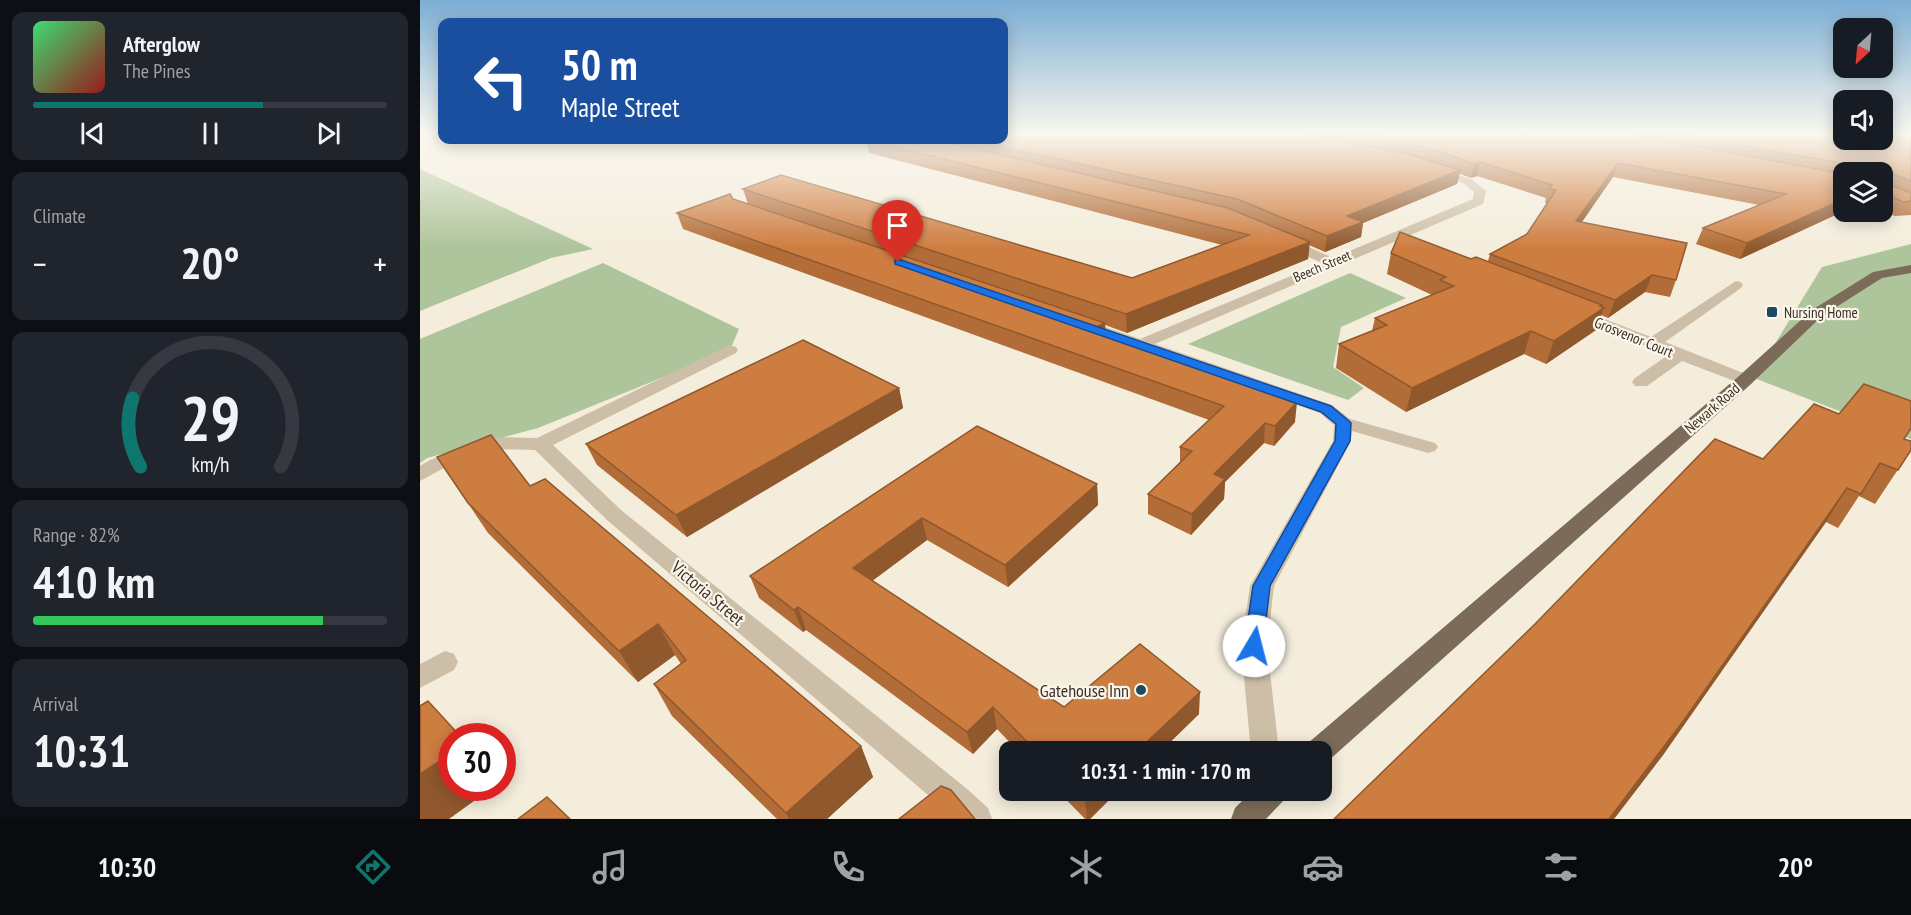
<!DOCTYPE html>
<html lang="en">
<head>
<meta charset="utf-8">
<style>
	body { margin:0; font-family:"PT Sans Narrow",sans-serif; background:#20242c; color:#f1f3f6; height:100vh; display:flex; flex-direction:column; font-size:22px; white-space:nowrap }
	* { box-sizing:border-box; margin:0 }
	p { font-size:20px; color:#9ea1a6 }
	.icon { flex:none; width:33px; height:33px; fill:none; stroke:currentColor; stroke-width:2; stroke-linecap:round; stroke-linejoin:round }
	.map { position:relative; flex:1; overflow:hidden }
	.sheet { display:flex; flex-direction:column; gap:12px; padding:12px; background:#0d0f14; width:420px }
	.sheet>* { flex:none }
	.guide { position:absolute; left:18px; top:18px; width:570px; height:126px; border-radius:12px; box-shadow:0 3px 15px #0003; background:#1a4fa0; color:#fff; overflow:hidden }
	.needle { width:39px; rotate:206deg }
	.controls { position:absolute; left:1413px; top:18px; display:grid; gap:12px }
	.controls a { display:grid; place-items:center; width:60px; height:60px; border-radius:12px; background:#171b24; box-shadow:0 3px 15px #0003; font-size:30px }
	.speed { position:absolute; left:18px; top:723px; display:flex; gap:12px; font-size:30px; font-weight:700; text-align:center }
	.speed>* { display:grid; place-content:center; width:78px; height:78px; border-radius:50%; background:#171b24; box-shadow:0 3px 15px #0003; line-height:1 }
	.speed .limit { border:9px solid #d22; background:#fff; color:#111 }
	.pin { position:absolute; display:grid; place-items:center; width:51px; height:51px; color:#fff; margin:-62px -26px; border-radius:50% 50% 50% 0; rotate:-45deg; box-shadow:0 0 6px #0007 }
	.pin .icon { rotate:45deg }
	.me { position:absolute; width:66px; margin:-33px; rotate:8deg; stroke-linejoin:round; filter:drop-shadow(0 0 4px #0008) }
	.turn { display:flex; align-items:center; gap:21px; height:126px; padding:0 24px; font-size:27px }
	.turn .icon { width:78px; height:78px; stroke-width:2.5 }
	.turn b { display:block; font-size:42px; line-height:51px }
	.big { font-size:45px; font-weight:700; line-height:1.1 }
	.sheet .widget { flex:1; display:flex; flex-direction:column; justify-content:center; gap:9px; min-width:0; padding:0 21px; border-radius:12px; background:#20242c }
	.sheet .dial { align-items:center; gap:0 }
	.dial svg { height:156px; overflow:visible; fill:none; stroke:#363941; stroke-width:7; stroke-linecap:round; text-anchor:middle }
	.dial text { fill:#f1f3f6; stroke:none }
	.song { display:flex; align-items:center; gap:18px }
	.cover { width:72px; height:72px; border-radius:9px; background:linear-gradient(135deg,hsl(140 70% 55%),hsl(0 70% 35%)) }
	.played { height:6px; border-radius:3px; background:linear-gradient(90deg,#0f766e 65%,#363941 65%) }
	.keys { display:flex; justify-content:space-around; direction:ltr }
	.heat { display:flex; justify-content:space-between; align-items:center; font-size:33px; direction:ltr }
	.charge { height:9px; border-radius:4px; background:linear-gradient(90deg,#34c759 82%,#363941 0) }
	.trip { position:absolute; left:579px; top:741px; width:333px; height:60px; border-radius:12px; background:#171b24; box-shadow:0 3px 15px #0003; font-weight:700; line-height:60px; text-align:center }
	.tabs { display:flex; height:96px; justify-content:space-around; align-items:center; background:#090b0e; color:#9ea1a6 }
	.tabs .icon { width:42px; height:42px }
	.tabs .selected { color:#0f766e }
	.tabs b { font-size:27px; color:#f1f3f6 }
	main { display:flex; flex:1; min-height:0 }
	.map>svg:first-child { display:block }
</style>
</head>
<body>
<main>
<section class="sheet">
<div class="widget">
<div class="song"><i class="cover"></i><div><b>Afterglow</b><p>The Pines</p></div></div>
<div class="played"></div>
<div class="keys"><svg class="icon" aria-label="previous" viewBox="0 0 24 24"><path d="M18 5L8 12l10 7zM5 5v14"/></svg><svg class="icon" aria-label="pause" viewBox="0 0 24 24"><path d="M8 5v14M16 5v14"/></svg><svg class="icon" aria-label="next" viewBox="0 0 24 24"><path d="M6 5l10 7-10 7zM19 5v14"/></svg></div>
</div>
<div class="widget"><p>Climate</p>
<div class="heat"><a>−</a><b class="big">20°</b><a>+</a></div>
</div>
<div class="widget dial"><svg viewBox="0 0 100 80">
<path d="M14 69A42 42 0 1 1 86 69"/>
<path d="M14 69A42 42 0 0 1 10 34" stroke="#0f766e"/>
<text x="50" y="56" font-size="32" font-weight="700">29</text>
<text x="50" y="72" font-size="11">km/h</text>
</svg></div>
<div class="widget"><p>Range · 82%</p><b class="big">410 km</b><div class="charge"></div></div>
<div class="widget"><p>Arrival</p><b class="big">10:31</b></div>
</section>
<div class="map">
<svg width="1491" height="819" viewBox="0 0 1491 819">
	<rect width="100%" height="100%" fill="#f4eddc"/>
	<g fill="#aec49b">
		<path d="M0 169 173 249 131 258 0 311Z"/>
		<path d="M1491 244V439L1334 378 1402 267Z"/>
		<path d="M183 263 319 329 310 350 118 428 7 458 0 463V339Z"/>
		<path d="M930 273 986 298 921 327 913 367 944 388 928 400 768 344Z"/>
	</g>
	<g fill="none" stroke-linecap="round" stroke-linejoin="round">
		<g fill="#cdbfa7" fill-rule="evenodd">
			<path d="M1015 168 1051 179 1066 191 1063 204 735 344 912 405 930 419 1015 443 1018 447 1015 451 1008 453 932 431 931 441 854 586 847 646 859 752H831L821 646 830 586 913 441 914 425 900 413 657 327 654 324 662 319 720 339 902 263 861 245 859 242 861 239H871L913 258 1053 199 1054 192 1043 183 1011 173V169Z"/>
			<path d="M1316 281 1321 282 1323 285 1321 288 1245 342 1331 376 1334 380 1331 384 1325 385 1262 361 1227 386H1215L1212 382 1215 378 1248 355 1151 316 1148 313 1156 308 1161 310 1231 337Z"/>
			<path d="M310 345 316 347 318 350 316 353 133 445 201 510 546 788 568 808 572 819H536L187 520 115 450 75 449 24 468 0 481V466L10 460 73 437 117 438Z"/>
			<path d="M25 651 34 654 38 662 34 670 0 688V664Z"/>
		</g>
		<g fill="#7c6b58" fill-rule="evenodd">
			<path d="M1491 265V273L1462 278 1402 316 1331 384 908 761 902 764V752H884L888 743 1319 376 1392 310 1453 272Z"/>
			<path d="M833 790H868L864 800 846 819H811L815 808Z"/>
		</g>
	</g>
	<g fill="#b16c37">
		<path d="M584 134H1491V215L1475 216 1462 211V172H1424V211L1320 259 1276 244 1283 228 1339 205 1193 177 1162 222 1256 280 1250 297 1225 292 1188 318 1181 315 1176 330 1126 364 1104 354 986 412 916 368 919 344 952 331 955 318 1012 295 967 274 971 253 1051 259 1068 261 1070 254 1107 234 1127 203H1125L1126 198 1057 176 1051 178 1040 174 1037 184 943 223 941 237 905 252 889 245 888 259 707 333 685 325 686 336 875 422 854 446 844 443 805 482 804 499 771 535 728 514V494L760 462V447L789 420 263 229 257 213 313 199 328 204 323 189 712 278 802 245 449 153 446 140H584Z"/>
		<path d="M479 388 483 408 267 537 177 465 166 444Z"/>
		<path d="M557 426 677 484 678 505 588 587 507 540 452 581 644 707 779 714 740 752H599L577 729 553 754 386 630 383 632 339 598 330 576Z"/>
		<path d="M1484 439 1491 450 1455 504 1439 496 1418 528 1406 522 1243 755 1194 819H914L1343 459Z"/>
		<path d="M17 457 110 486 441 746 453 777 407 819H357L252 716 234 684 261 664 255 655 218 682 68 533Z"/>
		<path d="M637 790H699L670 819H665Z"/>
	</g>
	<g fill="#90582d">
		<path d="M1060 162 1057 176 1051 178 1054 164Z"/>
		<path d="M1198 163 1193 177 1152 236 1156 221Z"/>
		<path d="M1040 170 1037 184 943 223 941 237 905 252 907 236 927 216Z"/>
		<path d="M1424 199V211L1320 259 1327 243Z"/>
		<path d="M890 242 888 259 707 333 706 314Z"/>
		<path d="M1232 275 1225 292 1188 318 1195 300Z"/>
		<path d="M1182 305 1180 310 1184 308 1176 330 1126 364 1134 341Z"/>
		<path d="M685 323 686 341 669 330Z"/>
		<path d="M1111 331 1104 354 986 412 992 388Z"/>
		<path d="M479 388 483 408 267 537 256 515Z"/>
		<path d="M877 402 875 422 854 446 855 426Z"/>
		<path d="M845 423 844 443 805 482 804 499 771 535 772 514 794 474Z"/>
		<path d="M677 484 678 505 588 587 585 565Z"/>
		<path d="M1427 488 1406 522 1243 755 1194 819H1189Z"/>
		<path d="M502 518 507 540 440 590 433 568Z"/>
		<path d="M378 607 386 630 383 632 374 610Z"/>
		<path d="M238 624 255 655 218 682 199 651Z"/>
		<path d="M780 692 779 714 740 752H716Z"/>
		<path d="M573 707 577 729 553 754 547 732Z"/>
		<path d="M441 746 453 777 407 819H369L366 813Z"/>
		<path d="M32 753V788H72L29 819H0V774Z"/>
		<path d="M674 790H699L670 819H667L665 799Z"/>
	</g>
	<g fill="#ce7d40" stroke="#90582d" stroke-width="1.5">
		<path d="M584 134H887L988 154 1040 170 927 216 943 222 907 236 817 199 552 140H584Z"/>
		<path d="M942 134H1211L1424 174V199L1327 243 1283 228 1366 194 1198 163 1156 221 1267 243 1256 280 1232 275 1195 300 1070 254 1107 234 1136 190 1129 189 1132 185 1060 162 1054 164 1028 154 958 136Z"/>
		<path d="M1258 134H1424V140H1462V134H1491V181L1470 173 1467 175V183L1491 193V201L1483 202 1462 192V172H1433L1431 165Z"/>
		<path d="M447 140H517L808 208 890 242 706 314 323 189 361 175 712 278 829 235Z"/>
		<path d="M310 194 313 199 685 323 669 330 877 402 855 426 845 423 794 474 805 479 772 514 728 494 772 451 760 447 804 406 257 213Z"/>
		<path d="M980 232 1051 259 1056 257 1182 305 1180 306 1184 308 1134 341 1111 331 992 388 919 344 967 325 955 318 1034 286 1020 280 1026 277 971 253Z"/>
		<path d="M383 340 479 388 256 515 166 444Z"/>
		<path d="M1444 384 1491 401V428L1484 439 1491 441V450L1478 470 1460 463 1441 494 1427 488 1264 720 1189 819H914L1115 624 1295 439 1343 459 1394 404 1419 414Z"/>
		<path d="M557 426 677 484 585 565 502 518 433 568 644 707 720 644 780 692 716 752H617L573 707 547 732 378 607 374 610 330 576Z"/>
		<path d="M71 435 110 486 125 479 441 746 366 813 234 684 266 660 238 624 199 651 48 503 17 457Z"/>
		<path d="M8 701 40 736H32V753L0 774V706Z"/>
		<path d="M521 786 531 790 555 819H479Z"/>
		<path d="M656 790H674L665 799Z"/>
		<path d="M127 797 150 819H98Z"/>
	</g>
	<linearGradient id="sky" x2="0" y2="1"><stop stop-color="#7baed3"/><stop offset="0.54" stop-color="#faf7ef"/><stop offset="1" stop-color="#faf7ef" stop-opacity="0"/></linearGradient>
	<rect width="1491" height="248" fill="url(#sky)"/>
	<path fill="#1a73e8" stroke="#114b97" stroke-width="1.5" d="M478 259 911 406 928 420 931 423 930 441 850 586 843 646 840 652 834 654 827 652 824 646 833 586 915 441 916 424 901 412 475 264V260Z"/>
	<g fill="#1a4c5d" stroke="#fbf6e9" stroke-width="2">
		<rect x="1346" y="306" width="12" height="12" rx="3"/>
		<circle cx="721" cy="690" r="6"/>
	</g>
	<g text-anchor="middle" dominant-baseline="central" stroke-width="4.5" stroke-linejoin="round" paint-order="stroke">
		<g font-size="14" fill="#393028" stroke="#fbf6e9">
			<text transform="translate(902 266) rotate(-23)">Beech Street</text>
		</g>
		<g font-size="15" fill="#393028" stroke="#fbf6e9" text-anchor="start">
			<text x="1364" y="312">Nursing Home</text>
		</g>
		<g font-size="15" fill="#393028" stroke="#fbf6e9">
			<text transform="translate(1214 337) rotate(22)">Grosvenor Court</text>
			<text transform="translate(1292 408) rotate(-41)">Newark Road</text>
		</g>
		<g font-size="18" fill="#393028" stroke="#fbf6e9">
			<text transform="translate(288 593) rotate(40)">Victoria Street</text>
		</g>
		<g font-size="18" fill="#393028" stroke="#fbf6e9" text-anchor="end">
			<text x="709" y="690">Gatehouse Inn</text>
		</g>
	</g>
</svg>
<div class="controls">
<a><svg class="needle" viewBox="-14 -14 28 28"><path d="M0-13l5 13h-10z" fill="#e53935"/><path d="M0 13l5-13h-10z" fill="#9ea1a6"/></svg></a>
<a><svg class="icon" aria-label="sound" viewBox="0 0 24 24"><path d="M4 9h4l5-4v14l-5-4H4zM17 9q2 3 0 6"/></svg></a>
<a><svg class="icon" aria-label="layers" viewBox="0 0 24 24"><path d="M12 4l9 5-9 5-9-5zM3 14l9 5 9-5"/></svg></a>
</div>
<div class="speed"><div class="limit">30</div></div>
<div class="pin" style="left:478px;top:262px;background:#d93025"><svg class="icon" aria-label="arrive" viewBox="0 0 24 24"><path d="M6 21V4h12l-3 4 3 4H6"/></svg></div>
<svg class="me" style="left:834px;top:646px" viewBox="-20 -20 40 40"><circle r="19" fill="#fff"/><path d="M0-13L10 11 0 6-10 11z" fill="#1a73e8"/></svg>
<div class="trip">10:31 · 1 min · 170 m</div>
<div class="guide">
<div class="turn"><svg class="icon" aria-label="left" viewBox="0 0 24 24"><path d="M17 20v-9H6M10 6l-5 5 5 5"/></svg><div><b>50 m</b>Maple Street</div></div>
</div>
</div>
</main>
<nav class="tabs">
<b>10:30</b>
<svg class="icon selected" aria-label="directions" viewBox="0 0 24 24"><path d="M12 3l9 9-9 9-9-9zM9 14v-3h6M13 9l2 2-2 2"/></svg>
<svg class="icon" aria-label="music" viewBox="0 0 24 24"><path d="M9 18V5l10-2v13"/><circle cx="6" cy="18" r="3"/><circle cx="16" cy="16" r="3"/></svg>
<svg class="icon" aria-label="phone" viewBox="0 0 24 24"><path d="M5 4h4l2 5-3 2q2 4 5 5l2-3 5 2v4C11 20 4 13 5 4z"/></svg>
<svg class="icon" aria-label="climate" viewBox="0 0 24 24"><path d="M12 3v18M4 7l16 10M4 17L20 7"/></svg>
<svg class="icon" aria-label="car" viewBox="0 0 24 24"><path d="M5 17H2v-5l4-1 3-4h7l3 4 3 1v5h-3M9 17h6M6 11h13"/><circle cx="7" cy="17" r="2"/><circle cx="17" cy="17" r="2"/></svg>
<svg class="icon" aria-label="filters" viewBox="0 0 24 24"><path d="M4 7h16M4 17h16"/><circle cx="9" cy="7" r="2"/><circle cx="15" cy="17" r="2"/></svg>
<b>20°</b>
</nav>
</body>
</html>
